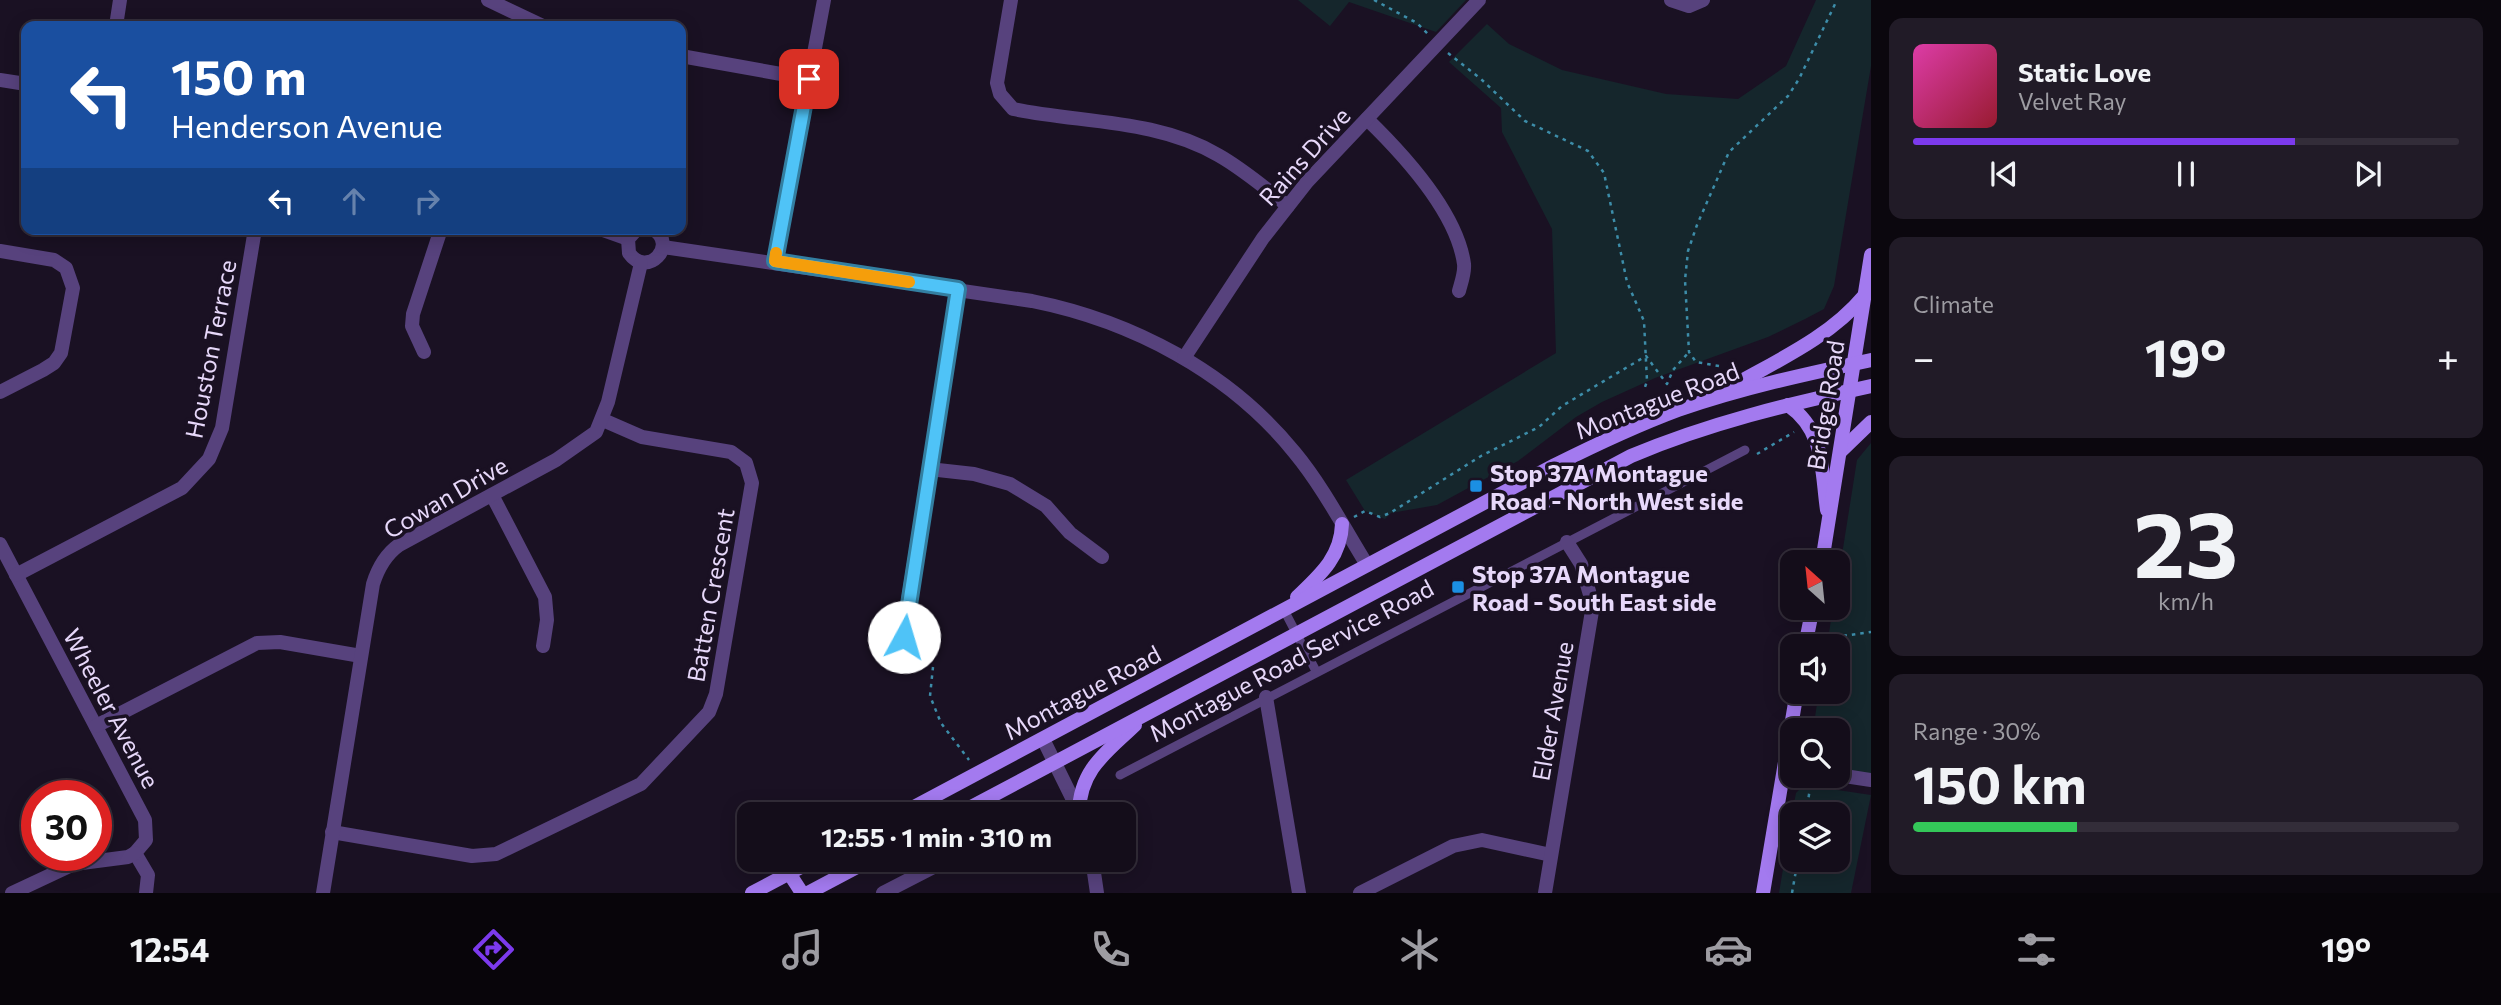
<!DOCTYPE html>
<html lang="en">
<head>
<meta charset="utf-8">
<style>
	body { margin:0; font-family:Commissioner,sans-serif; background:#211b27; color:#f1f3f6; height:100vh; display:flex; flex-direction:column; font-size:26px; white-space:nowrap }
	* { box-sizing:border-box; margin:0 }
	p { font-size:23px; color:#9d9ca2 }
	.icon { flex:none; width:38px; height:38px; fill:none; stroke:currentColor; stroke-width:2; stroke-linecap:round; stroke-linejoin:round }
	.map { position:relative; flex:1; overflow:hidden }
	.sheet { display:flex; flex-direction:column; gap:18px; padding:18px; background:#0b070e; width:630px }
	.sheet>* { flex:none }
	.top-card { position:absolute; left:21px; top:21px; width:665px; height:214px; border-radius:14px; box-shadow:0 4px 18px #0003,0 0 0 2px #332d39; background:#1a4fa0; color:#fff; overflow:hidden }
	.needle { width:46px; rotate:333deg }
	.buttons { position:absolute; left:1780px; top:550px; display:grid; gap:14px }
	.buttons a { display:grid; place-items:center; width:70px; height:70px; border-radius:14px; background:#140d1a; box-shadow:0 4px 18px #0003,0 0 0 2px #332d39; font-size:35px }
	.speed { position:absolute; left:21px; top:780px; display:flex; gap:14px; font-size:35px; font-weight:700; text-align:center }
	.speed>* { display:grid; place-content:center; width:91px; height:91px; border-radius:50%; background:#140d1a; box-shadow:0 4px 18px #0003,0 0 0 2px #332d39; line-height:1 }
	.speed .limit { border:10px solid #d22; background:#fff; color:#111 }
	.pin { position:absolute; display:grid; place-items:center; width:60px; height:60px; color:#fff; margin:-30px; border-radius:14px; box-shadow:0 4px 10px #0006 }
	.me { position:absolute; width:77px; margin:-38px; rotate:6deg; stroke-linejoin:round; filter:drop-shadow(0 0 5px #0008) }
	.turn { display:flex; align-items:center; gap:24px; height:147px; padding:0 35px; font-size:32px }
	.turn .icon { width:91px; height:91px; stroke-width:2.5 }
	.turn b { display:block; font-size:49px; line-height:60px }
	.lanes { display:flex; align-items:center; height:66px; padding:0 35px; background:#0003; justify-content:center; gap:35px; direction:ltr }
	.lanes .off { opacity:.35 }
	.big { font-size:52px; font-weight:700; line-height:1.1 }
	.sheet .tile { flex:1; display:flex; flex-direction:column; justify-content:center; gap:10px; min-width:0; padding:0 24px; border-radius:14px; background:#211b27 }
	.sheet .dial { align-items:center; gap:0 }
	.dial b { font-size:91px; line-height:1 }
	.song { display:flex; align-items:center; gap:21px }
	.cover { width:84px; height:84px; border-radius:10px; background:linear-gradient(135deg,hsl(320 70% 55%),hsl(350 70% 35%)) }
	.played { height:7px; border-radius:4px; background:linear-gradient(90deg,#7c3aed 70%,#332d39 70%) }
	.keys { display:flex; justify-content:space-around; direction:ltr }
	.heat { display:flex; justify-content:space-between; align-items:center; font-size:38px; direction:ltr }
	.charge { height:10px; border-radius:5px; background:linear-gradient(90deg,#34c759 30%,#332d39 0) }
	.trip { position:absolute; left:737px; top:802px; width:399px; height:70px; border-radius:14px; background:#140d1a; box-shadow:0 4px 18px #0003,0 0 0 2px #332d39; font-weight:700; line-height:70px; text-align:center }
	.tab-bar { display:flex; height:112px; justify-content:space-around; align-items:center; background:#08050a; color:#9d9ca2 }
	.tab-bar .icon { width:49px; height:49px }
	.tab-bar .selected { color:#7c3aed }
	.tab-bar b { font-size:32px; color:#f1f3f6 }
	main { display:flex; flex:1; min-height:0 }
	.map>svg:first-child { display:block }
</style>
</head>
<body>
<main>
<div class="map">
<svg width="1871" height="893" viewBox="0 0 1871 893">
	<rect width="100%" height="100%" fill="#1a1123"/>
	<g fill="#15262c">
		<path d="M1298 0H1466L1436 32 1349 2 1330 26Z"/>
		<path d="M1816 0H1871V66L1834 286 1824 309 1805 319 1768 337 1655 378 1602 402 1576 417 1518 461 1437 505 1391 513 1385 519 1365 511 1346 480 1556 353 1552 229 1502 132 1501 108 1449 62 1487 24 1509 44 1562 70 1666 94 1738 99 1786 66Z"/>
		<path d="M1871 443V774L1838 769V730H1813L1819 691H1838V646H1827L1833 607H1838V580L1857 460Z"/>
		<path d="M1804 785 1871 795 1851 893H1779L1792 815V859H1838V814H1792L1796 793Z"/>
	</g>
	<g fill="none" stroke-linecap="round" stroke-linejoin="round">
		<g stroke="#3d8da9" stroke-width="2.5" stroke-dasharray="3.5 5" stroke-linecap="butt">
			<path d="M1374 0 1417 23 1428 34"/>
			<path d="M1448 53 1481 79 1525 121 1588 151 1604 173 1627 282 1644 321 1647 381 1644 390"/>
			<path d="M1719 366 1696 362 1689 352 1685 280 1688 251 1697 225 1729 152 1788 96 1799 79 1837 0"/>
			<path d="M1757 454 1794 432"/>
			<path d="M1354 517 1365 511 1380 517 1390 513 1481 456 1539 427 1562 406 1646 356 1667 384 1673 370 1689 352"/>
			<path d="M1835 637 1871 632"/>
			<path d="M933 667 930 696 941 723 969 760"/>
			<path d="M1806 814 1812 775"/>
			<path d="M1792 893 1798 859"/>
		</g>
		<g stroke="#57427d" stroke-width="9">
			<path d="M1284 610 1316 671"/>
			<path d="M1120 775 1745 450"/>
		</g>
		<g stroke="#57427d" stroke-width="14">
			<path d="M488 0 543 26"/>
			<path d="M1011 0 997 83 1000 94 1013 109C1081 123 1156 119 1218 155 1243 169 1265 188 1288 206"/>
			<path d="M1671 0 1689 6 1703 0"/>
			<path d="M116 26 120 0"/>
			<path d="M681 56 809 79"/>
			<path d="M0 80 26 84"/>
			<path d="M1367 119C1403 154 1457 213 1464 264 1465 273 1461 283 1459 291"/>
			<path d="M600 229 628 239"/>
			<path d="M637 229 628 239 629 253C647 279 679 245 653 229"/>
			<path d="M663 247 1032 301C1132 321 1230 372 1295 453 1323 487 1344 528 1367 565"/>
			<path d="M0 251 54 260 66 268 73 288 61 353 54 363 43 370 0 392"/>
			<path d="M775 262 824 0"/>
			<path d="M424 352 412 326 413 314 441 229"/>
			<path d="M1184 358 1263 238 1307 182 1479 0"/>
			<path d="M929 469 974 474 1010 484 1046 506 1070 533 1102 557"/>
			<path d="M492 495 545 597 547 620 543 646"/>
			<path d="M0 544 145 820 146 840 135 853 148 875 146 893"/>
			<path d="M16 575 182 488 209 459 222 428 255 229"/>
			<path d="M910 664 904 625 958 289"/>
			<path d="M1266 697 1299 893"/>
			<path d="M96 726 257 643 280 642 361 656"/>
			<path d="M1043 739 1080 814"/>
			<path d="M1838 775 1871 780"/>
			<path d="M332 832 472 856 496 854 641 784 709 712 716 694 752 483 746 463 731 452 642 437 603 420"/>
			<path d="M1092 859 1097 893"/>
			<path d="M12 893 74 864 128 857 135 853"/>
			<path d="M323 893 373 584C378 568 385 555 399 545L556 460 596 432 608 402 641 263"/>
			<path d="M883 893 949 859"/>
			<path d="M1360 893 1453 846 1482 840 1551 855"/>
			<path d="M1545 893 1593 605 1581 564 1567 542"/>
		</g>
		<g stroke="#a37aef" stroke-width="14">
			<path d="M1729 388C1776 361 1829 338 1864 296"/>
			<path d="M1788 405C1825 431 1821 468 1827 510"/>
			<path d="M1840 452 1871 422"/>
			<path d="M1822 562 1871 255"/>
			<path d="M1297 597C1320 575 1341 557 1342 524"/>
			<path d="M1805 646 1813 607"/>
			<path d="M1079 812C1080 769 1107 752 1135 725"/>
			<path d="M901 814 1555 465C1595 445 1635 426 1678 410 1741 388 1806 374 1871 360"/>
			<path d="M958 814 1631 456C1709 423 1789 404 1871 386"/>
			<path d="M789 873 802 893"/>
			<path d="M752 893 816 859"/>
			<path d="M808 893 872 859"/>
			<path d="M1763 893 1797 691"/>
		</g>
	</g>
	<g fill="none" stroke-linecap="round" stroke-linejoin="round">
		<defs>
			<path id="route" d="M809 79 775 261 958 289 904 637"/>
		</defs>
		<use href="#route" stroke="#337fa1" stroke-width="18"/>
		<use href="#route" stroke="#4fc3f7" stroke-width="12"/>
		<path stroke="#f59e0b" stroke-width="12" d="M776 253 775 261 909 282"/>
	</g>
	<g fill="#1b8fe3" stroke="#1a1123" stroke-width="2.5">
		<rect x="1469" y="479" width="14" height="14" rx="3.5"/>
		<rect x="1451" y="580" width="14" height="14" rx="3.5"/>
	</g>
	<g text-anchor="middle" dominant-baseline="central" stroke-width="7" stroke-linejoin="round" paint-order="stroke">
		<g font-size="24" fill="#e7d8fa" stroke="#1a1123">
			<text transform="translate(1304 156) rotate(-48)">Rains Drive</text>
			<text transform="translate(210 349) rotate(-79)">Houston Terrace</text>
			<text transform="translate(1657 400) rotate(-21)">Montague Road</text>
			<text transform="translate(1825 405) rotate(-81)">Bridge Road</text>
			<text transform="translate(445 497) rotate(-30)">Cowan Drive</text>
			<text transform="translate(710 595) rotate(-80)">Batten Crescent</text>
			<text transform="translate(1291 660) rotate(-28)">Montague Road Service Road</text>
			<text transform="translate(1082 692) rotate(-28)">Montague Road</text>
			<text transform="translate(112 708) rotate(62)">Wheeler Avenue</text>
			<text transform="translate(1552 711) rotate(-80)">Elder Avenue</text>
		</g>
		<g font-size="24" font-weight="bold" fill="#e7d8fa" stroke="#1a1123" text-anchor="start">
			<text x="1490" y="472">Stop 37A Montague<tspan x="1490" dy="28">Road - North West side</tspan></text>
			<text x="1472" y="573">Stop 37A Montague<tspan x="1472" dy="28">Road - South East side</tspan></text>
		</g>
	</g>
</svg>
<div class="buttons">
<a><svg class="needle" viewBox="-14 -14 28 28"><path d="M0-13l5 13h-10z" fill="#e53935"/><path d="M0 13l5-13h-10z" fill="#9d9ca2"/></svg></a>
<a><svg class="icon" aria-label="sound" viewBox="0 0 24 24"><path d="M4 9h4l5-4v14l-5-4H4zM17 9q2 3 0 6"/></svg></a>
<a><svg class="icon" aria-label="search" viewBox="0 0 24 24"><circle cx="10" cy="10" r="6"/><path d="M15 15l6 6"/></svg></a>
<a><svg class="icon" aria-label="layers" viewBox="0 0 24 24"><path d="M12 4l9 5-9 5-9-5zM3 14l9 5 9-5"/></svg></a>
</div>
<div class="speed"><div class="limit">30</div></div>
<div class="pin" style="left:809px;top:79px;background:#d93025"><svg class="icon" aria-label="arrive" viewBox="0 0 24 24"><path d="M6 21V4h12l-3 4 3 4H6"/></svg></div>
<svg class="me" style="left:904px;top:637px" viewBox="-20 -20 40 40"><circle r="19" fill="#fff"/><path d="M0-13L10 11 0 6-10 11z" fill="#4fc3f7"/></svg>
<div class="trip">12:55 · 1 min · 310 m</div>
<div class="top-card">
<div class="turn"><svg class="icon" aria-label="left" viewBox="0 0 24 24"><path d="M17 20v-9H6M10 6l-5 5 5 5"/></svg><div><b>150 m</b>Henderson Avenue</div></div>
<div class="lanes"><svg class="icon" aria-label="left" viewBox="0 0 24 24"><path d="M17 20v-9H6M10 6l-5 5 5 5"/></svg><svg class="icon off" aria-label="ahead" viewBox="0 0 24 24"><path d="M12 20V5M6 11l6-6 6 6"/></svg><svg class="icon off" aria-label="right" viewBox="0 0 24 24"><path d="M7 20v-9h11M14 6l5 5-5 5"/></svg></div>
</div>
</div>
<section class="sheet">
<div class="tile">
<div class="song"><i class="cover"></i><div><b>Static Love</b><p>Velvet Ray</p></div></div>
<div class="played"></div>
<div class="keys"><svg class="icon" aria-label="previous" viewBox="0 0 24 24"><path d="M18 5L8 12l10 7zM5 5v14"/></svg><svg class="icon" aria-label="pause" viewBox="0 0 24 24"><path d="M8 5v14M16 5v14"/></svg><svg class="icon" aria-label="next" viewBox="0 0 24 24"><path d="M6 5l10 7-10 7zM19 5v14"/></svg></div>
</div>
<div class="tile"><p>Climate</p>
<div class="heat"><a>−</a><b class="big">19°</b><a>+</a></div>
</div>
<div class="tile dial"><b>23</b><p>km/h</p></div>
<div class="tile"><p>Range · 30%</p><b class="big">150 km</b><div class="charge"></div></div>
</section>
</main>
<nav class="tab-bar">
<b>12:54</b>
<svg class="icon selected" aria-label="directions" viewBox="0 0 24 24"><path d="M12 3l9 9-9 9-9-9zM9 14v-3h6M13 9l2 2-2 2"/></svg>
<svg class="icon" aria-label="music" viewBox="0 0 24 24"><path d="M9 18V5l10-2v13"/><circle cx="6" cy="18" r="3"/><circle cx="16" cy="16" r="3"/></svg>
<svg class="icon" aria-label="phone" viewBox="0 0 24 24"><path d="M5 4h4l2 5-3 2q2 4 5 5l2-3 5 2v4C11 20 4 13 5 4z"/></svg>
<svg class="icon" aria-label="climate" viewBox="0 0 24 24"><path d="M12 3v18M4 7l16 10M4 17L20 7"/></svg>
<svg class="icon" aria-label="car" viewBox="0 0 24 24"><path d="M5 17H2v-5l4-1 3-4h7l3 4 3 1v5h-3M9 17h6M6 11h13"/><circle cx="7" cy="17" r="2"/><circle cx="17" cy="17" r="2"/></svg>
<svg class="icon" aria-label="filters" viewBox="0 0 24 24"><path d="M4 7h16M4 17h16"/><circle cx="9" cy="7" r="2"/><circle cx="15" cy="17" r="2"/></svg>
<b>19°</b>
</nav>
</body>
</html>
